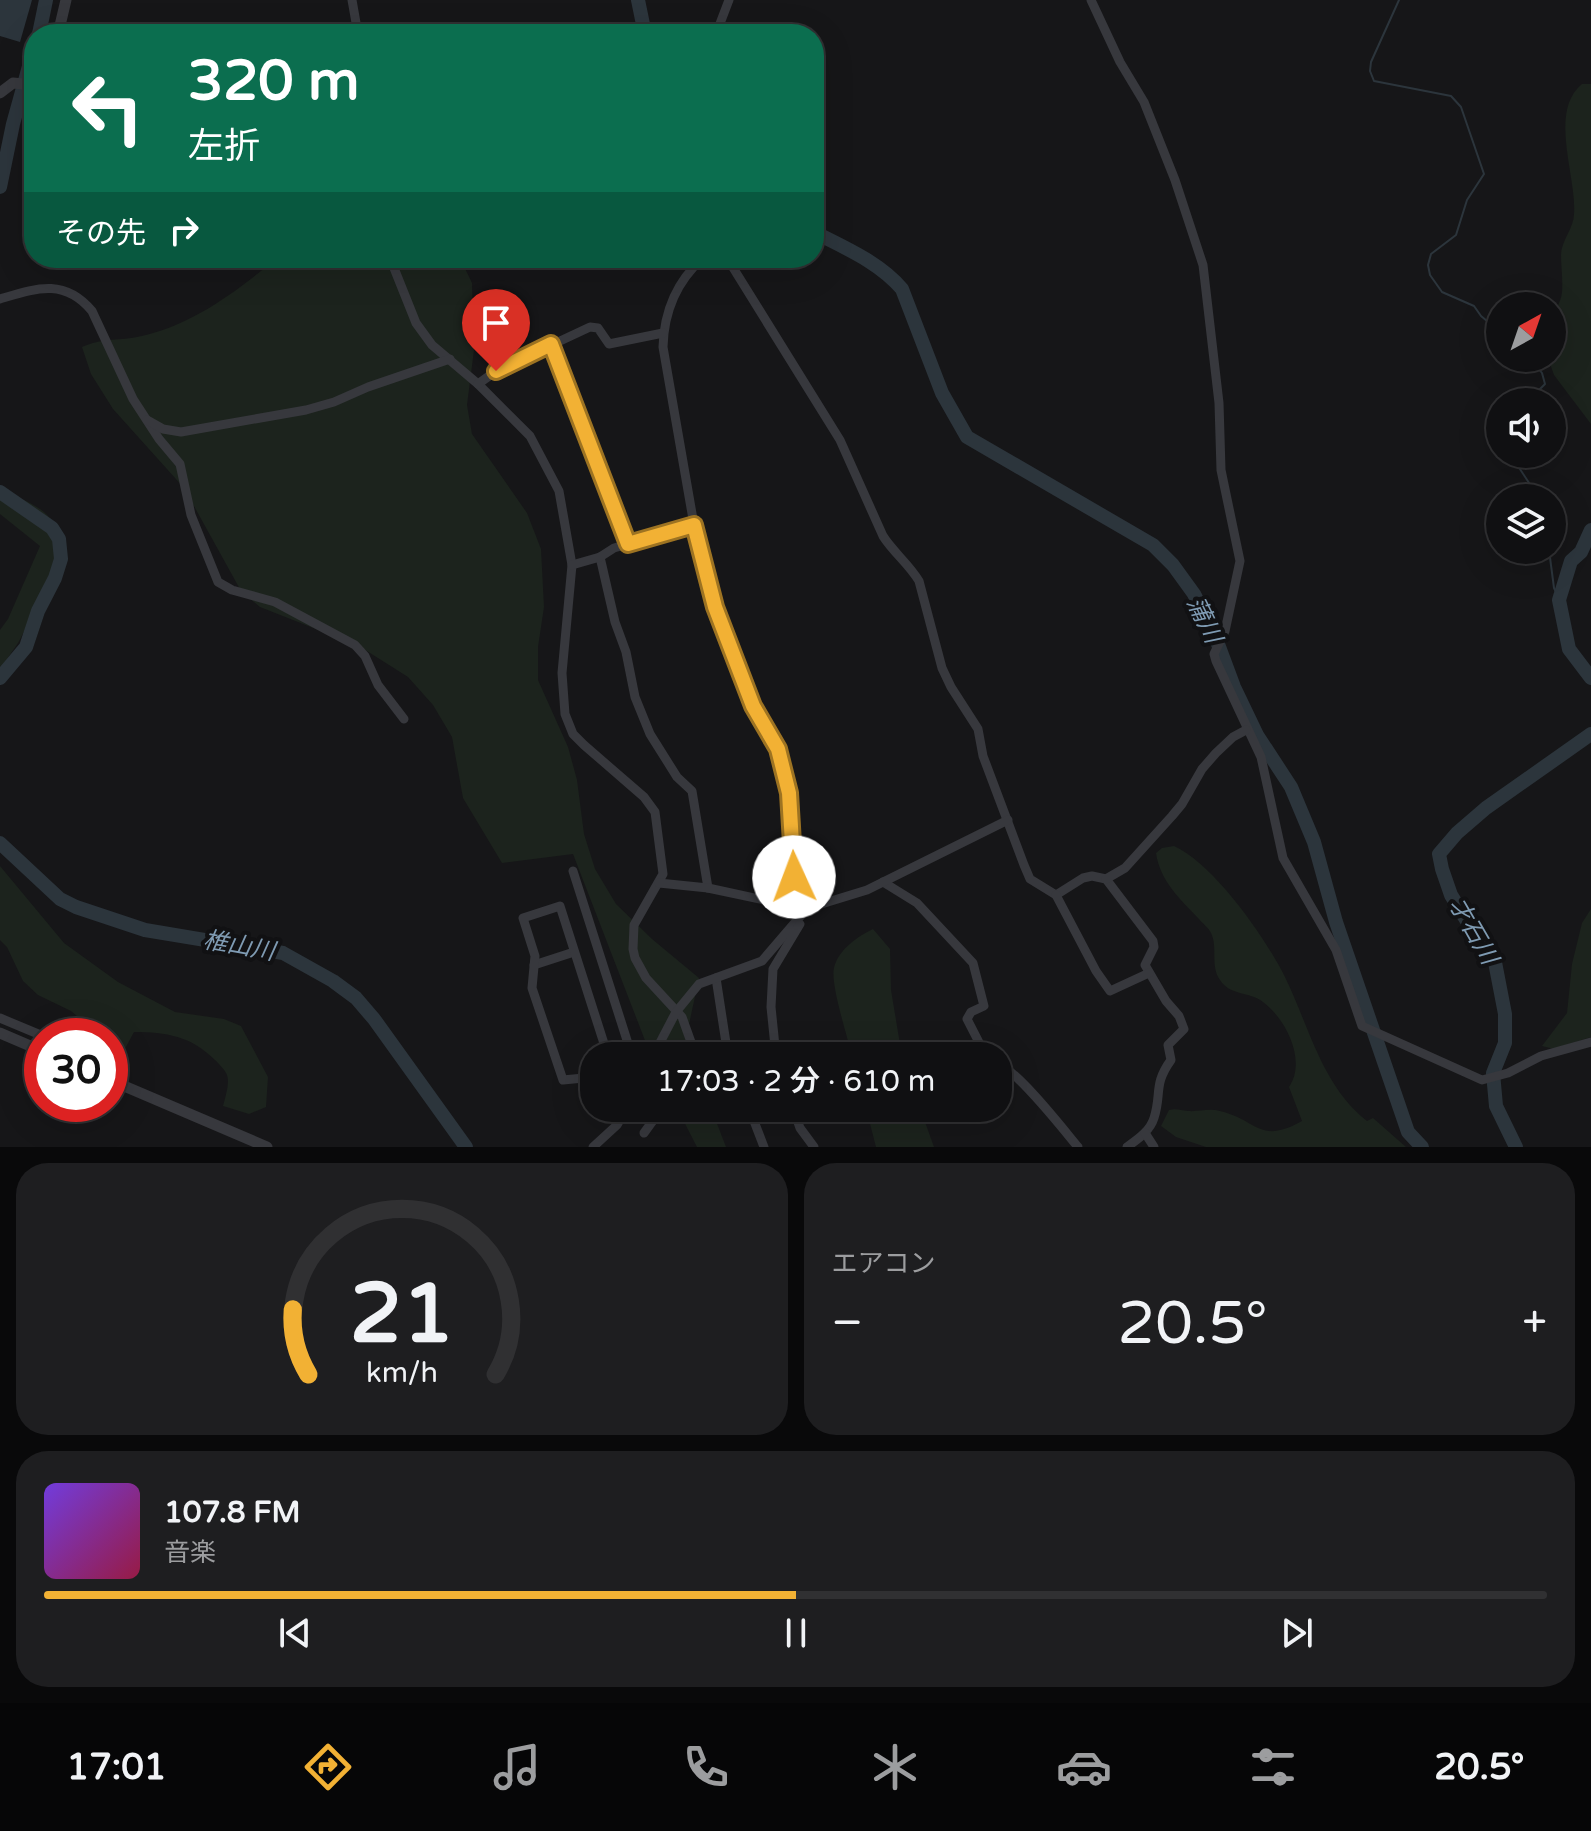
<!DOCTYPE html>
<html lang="ja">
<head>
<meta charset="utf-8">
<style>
	body { margin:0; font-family:"Varela Round","Noto Sans JP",sans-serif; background:#1e1e20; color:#f1f3f6; height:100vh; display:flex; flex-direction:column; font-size:30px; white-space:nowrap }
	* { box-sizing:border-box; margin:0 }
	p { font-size:26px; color:#9c9d9f }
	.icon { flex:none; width:44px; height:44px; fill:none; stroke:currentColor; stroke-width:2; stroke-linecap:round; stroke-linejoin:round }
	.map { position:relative; height:1147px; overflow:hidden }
	.sheet { display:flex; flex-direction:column; gap:16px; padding:16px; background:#09090a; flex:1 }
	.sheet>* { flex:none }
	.hud { position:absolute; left:24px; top:24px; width:800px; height:244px; border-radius:32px; box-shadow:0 8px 32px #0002,0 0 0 2px #303032; background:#0b6e4f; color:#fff; overflow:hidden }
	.needle { width:52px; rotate:40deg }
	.tools { position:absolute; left:1486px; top:292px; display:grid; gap:16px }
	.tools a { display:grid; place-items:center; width:80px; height:80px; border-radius:50%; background:#101012; box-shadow:0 8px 32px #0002,0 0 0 2px #303032; font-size:40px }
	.speed { position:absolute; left:24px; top:1018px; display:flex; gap:16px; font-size:40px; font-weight:700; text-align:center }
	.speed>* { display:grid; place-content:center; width:104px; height:104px; border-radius:50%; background:#101012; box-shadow:0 8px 32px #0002,0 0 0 2px #303032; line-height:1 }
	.speed .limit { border:12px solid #d22; background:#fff; color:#111 }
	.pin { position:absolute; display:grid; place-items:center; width:68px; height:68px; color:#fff; margin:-82px -34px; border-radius:50% 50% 50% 0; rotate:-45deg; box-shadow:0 0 8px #0007 }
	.pin .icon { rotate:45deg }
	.me { position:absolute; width:88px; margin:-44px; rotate:358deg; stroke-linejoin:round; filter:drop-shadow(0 0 6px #0008) }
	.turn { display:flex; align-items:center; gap:28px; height:168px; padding:0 32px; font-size:36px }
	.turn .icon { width:104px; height:104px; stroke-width:2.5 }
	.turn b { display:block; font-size:56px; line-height:68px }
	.then { display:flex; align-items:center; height:76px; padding:0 32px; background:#0003; gap:16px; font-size:30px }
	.big { font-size:60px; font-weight:600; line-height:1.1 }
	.sheet .card { flex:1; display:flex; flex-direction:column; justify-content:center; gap:12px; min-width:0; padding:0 28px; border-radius:32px; background:#1e1e20 }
	.sheet .dial { align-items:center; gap:0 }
	.dial svg { height:208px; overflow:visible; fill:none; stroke:#303032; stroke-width:7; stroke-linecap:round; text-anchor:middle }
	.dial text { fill:#f1f3f6; stroke:none }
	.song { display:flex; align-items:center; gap:24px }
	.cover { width:96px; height:96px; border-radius:12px; background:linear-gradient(135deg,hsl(260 70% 55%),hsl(340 70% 35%)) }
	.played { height:8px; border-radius:4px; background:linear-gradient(90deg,#f2b134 50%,#303032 50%) }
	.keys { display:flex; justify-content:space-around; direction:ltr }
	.heat { display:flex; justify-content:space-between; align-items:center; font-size:44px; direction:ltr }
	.sheet .tiles { flex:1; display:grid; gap:16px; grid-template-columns:1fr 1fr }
	.card:last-child { grid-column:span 2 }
	.trip { position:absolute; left:580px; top:1042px; width:432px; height:80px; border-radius:32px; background:#101012; box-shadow:0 8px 32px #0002,0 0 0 2px #303032; font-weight:600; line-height:80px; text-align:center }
	.dock { display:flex; height:128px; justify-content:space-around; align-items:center; background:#060607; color:#9c9d9f }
	.dock .icon { width:56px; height:56px }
	.dock .selected { color:#f2b134 }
	.dock b { font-size:36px; color:#f1f3f6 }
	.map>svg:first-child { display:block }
</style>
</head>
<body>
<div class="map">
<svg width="1591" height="1147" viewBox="0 0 1591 1147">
	<rect width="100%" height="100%" fill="#161618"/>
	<g fill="#1c231d">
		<path d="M1582 84H1591V424L1554 375 1548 358H1552C1552 346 1550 332 1552 321 1554 311 1561 303 1562 292 1563 279 1561 267 1561 255 1561 241 1574 228 1574 214 1577 177 1548 112 1582 84Z"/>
		<path d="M277 258H460L472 283 474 350 467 405 472 434 527 513 541 549 544 607 538 647V680L568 747 577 780 584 834 595 869 616 904 652 939 699 978 685 1043 690 1056H651L573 854 502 863 463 798 452 737 433 705 408 677 359 646 260 607 241 591 184 488 113 409 91 374 82 347C102 338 116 341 137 337 190 327 236 292 277 258Z"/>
		<path d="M0 489C40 507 66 515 59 565L18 643 0 669V630L8 619 40 546 0 514Z"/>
		<path d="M1174 846C1214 864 1265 937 1285 977 1309 1026 1322 1086 1367 1121L1373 1118 1406 1147H1206L1176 1137 1161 1126 1169 1110C1177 1108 1180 1110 1188 1111 1198 1112 1209 1108 1220 1111 1258 1120 1259 1145 1302 1121L1289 1087C1307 1061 1286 1019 1263 1002 1249 991 1230 996 1220 980 1210 966 1218 947 1211 933 1209 928 1202 923 1199 919 1180 899 1160 881 1156 853L1162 848Z"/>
		<path d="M0 866 64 943 118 982 175 1012 224 1019 241 1026 268 1077 266 1107 249 1114 223 1106C225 1098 230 1083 227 1075 225 1070 219 1064 215 1060 191 1036 166 1032 134 1032L114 1069 110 1067V1036H97L95 1031 71 1011 38 995 23 981 7 947 0 940Z"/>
		<path d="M1591 909V1037L1554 1049 1542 1046 1567 1013 1572 964 1582 923Z"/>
		<path d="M873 929 890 949 891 990 902 1056H852C848 1038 830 984 834 968 838 950 858 936 873 929Z"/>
		<path d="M677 1108H711L726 1147H697Z"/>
		<path d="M866 1108H920L934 1147H876Z"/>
	</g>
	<path fill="#2c353c" d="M0 0H32L20 42 0 36Z"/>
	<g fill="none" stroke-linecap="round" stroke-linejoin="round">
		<g stroke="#2c353c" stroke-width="2">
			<path d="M1399 0 1371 62 1370 71 1374 81 1451 96 1461 107 1484 174 1467 200 1456 235 1431 254 1428 265 1430 275 1442 292 1474 306 1481 316 1500 332"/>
			<path d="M1527 402 1545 384 1542 373 1530 358"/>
			<path d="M1510 454 1539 498"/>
			<path d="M1549 550 1554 588 1559 598"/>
		</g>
		<g stroke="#2c353c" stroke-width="14">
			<path d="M638 0 645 34"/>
			<path d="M39 34 46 0"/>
			<path d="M0 187 13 124 34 48"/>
			<path d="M814 232C845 248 879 262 902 289L942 393 967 437 1153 545 1173 565 1194 594 1215 636 1234 687 1257 735 1291 787 1314 842 1336 922 1408 1132 1422 1147"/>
			<path d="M0 492 52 528 59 539 61 559 55 578 38 611 26 647 0 678"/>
			<path d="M1591 530 1581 552 1571 561 1559 600 1569 649 1591 678"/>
			<path d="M0 843 60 899 76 907 145 930 283 953 333 981 356 998 374 1019 466 1147"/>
			<path d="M1516 1147 1496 1106 1493 1073 1505 1043V1014L1494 957 1475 934 1451 895 1442 869 1439 854 1457 833 1486 808 1591 734"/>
		</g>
		<g stroke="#37383d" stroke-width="9">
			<path d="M352 0 358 34"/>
			<path d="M1091 0 1120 62 1144 102 1175 180 1203 265 1219 403 1221 470 1240 561 1225 631 1214 654 1216 661 1261 757 1283 858 1336 950 1362 1026 1482 1080 1508 1073 1541 1056 1591 1042"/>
			<path d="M716 34 729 0"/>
			<path d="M390 258 416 323 432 345 478 384 530 436 559 491 572 565 562 673 565 714 573 734 584 745 644 797 655 812 663 874 634 925 633 949 635 958 646 978 682 1017 696 1056"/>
			<path d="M703 258C677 281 664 312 663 347L694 525 715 607 753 706 778 749 785 772 793 832 792 906"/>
			<path d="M727 258 840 440 883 536C893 552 909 564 919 581L942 668 951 687 978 729 983 756 1024 865 1030 879 1056 895 1083 878 1092 876 1106 879 1153 941 1154 947 1145 965 1166 1001 1179 1016 1184 1029 1168 1045 1171 1060C1153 1085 1162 1093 1154 1118 1150 1131 1138 1139 1127 1147"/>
			<path d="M0 299C37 288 64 278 92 311L133 399 159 439 180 464 191 515 218 582 232 590 275 602 355 645 365 656 378 685 404 719"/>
			<path d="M551 344 628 544"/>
			<path d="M478 384 496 371 590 327 598 328 609 344 663 333"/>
			<path d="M147 420 163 429 181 432 306 410 334 402 368 387 450 359"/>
			<path d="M600 557 615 622 626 652 635 697 650 734 677 777 692 791 708 888"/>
			<path d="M572 565 600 557 614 548 694 525"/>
			<path d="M573 871 632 1056"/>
			<path d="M1106 879 1125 868 1172 816 1182 804 1202 769 1216 753 1233 737 1246 730"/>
			<path d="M883 882 917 903 973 963 984 1006 971 1012 967 1019 986 1056"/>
			<path d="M659 883 708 888 792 906 804 912 818 905 867 890 1008 820"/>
			<path d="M1056 895 1096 971 1110 991 1149 973"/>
			<path d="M534 965 574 952"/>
			<path d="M716 978 728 1056"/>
			<path d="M0 1018 43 1036"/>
			<path d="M653 1056 676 1012 699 984 762 961 804 912"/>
			<path d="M776 1056 771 1007 773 969 800 924"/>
			<path d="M998 1064C1017 1070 1063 1129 1078 1147"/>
			<path d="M594 1077 563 1080 532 988 535 956 523 918 560 906 608 1056"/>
			<path d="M714 1108 717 1119 742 1108"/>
			<path d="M749 1108 764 1147"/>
			<path d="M793 1108 800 1128 814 1147"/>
			<path d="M644 1133 662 1108"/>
			<path d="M1145 1133 1154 1147"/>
			<path d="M593 1147 617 1125 627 1108"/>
		</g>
		<g stroke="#37383d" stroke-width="11">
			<path d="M58 34 66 0"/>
			<path d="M0 93 13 83 34 85"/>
			<path d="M0 1033 42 1051"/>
			<path d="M110 1080 267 1147"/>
		</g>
	</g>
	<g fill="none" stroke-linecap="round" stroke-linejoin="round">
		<defs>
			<path id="route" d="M496 371 551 344 628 544 694 525 715 607 753 706 778 749 789 793 794 877"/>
		</defs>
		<use href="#route" stroke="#9d7322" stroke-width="20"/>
		<use href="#route" stroke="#f2b134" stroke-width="14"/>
	</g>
	<g text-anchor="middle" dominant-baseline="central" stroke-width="8" stroke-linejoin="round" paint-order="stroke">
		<g font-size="24" font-style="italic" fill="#7f9bb3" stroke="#111113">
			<text transform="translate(1204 620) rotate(64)">蒲川</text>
			<text transform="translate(1473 931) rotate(60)">才石川</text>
			<text transform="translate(239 946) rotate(10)">椎山川</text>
		</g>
	</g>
</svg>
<div class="tools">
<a><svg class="needle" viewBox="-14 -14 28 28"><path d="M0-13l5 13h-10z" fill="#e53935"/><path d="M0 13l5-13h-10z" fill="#9c9d9f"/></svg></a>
<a><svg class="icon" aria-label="sound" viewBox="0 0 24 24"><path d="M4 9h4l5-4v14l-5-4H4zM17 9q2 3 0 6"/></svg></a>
<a><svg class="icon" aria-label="layers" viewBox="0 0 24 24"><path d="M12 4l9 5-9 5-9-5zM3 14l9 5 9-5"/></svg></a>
</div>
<div class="speed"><div class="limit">30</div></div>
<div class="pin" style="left:496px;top:371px;background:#d93025"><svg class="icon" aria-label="arrive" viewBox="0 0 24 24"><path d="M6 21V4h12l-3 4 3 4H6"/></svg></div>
<svg class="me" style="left:794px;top:877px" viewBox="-20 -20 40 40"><circle r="19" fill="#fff"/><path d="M0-13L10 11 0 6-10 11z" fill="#f2b134"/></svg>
<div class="trip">17:03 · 2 分 · 610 m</div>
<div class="hud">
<div class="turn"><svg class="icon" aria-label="left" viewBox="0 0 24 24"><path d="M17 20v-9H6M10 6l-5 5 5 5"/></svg><div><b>320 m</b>左折</div></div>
<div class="then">その先<svg class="icon" aria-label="right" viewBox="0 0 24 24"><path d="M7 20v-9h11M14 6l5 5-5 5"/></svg></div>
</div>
</div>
<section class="sheet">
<div class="tiles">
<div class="card dial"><svg viewBox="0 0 100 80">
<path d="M14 69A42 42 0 1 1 86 69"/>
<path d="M14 69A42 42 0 0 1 8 44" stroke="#f2b134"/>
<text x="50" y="56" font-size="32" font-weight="700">21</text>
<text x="50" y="72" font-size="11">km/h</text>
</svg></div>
<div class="card"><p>エアコン</p>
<div class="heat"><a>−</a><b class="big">20.5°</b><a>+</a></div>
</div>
<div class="card">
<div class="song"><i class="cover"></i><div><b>107.8 FM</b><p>音楽</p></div></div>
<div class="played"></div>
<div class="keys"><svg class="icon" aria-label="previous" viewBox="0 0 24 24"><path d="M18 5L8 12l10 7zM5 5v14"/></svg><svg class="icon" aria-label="pause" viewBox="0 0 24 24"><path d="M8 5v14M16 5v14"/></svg><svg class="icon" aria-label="next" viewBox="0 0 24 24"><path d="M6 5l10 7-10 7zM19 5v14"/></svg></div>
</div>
</div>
</section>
<nav class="dock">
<b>17:01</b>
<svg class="icon selected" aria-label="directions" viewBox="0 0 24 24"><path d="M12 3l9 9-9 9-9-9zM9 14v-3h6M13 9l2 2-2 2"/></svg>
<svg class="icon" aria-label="music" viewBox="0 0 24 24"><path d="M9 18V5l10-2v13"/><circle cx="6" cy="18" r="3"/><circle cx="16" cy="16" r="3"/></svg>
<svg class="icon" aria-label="phone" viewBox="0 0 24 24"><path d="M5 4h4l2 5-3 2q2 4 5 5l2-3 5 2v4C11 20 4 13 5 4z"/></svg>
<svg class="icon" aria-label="climate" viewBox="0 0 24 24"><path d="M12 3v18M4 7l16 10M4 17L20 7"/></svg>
<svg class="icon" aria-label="car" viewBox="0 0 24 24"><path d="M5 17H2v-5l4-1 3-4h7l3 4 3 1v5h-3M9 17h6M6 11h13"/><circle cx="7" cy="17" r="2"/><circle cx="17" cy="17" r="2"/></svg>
<svg class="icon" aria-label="filters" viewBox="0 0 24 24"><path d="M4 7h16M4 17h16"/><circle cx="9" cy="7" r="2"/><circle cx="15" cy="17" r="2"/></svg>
<b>20.5°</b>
</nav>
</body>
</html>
